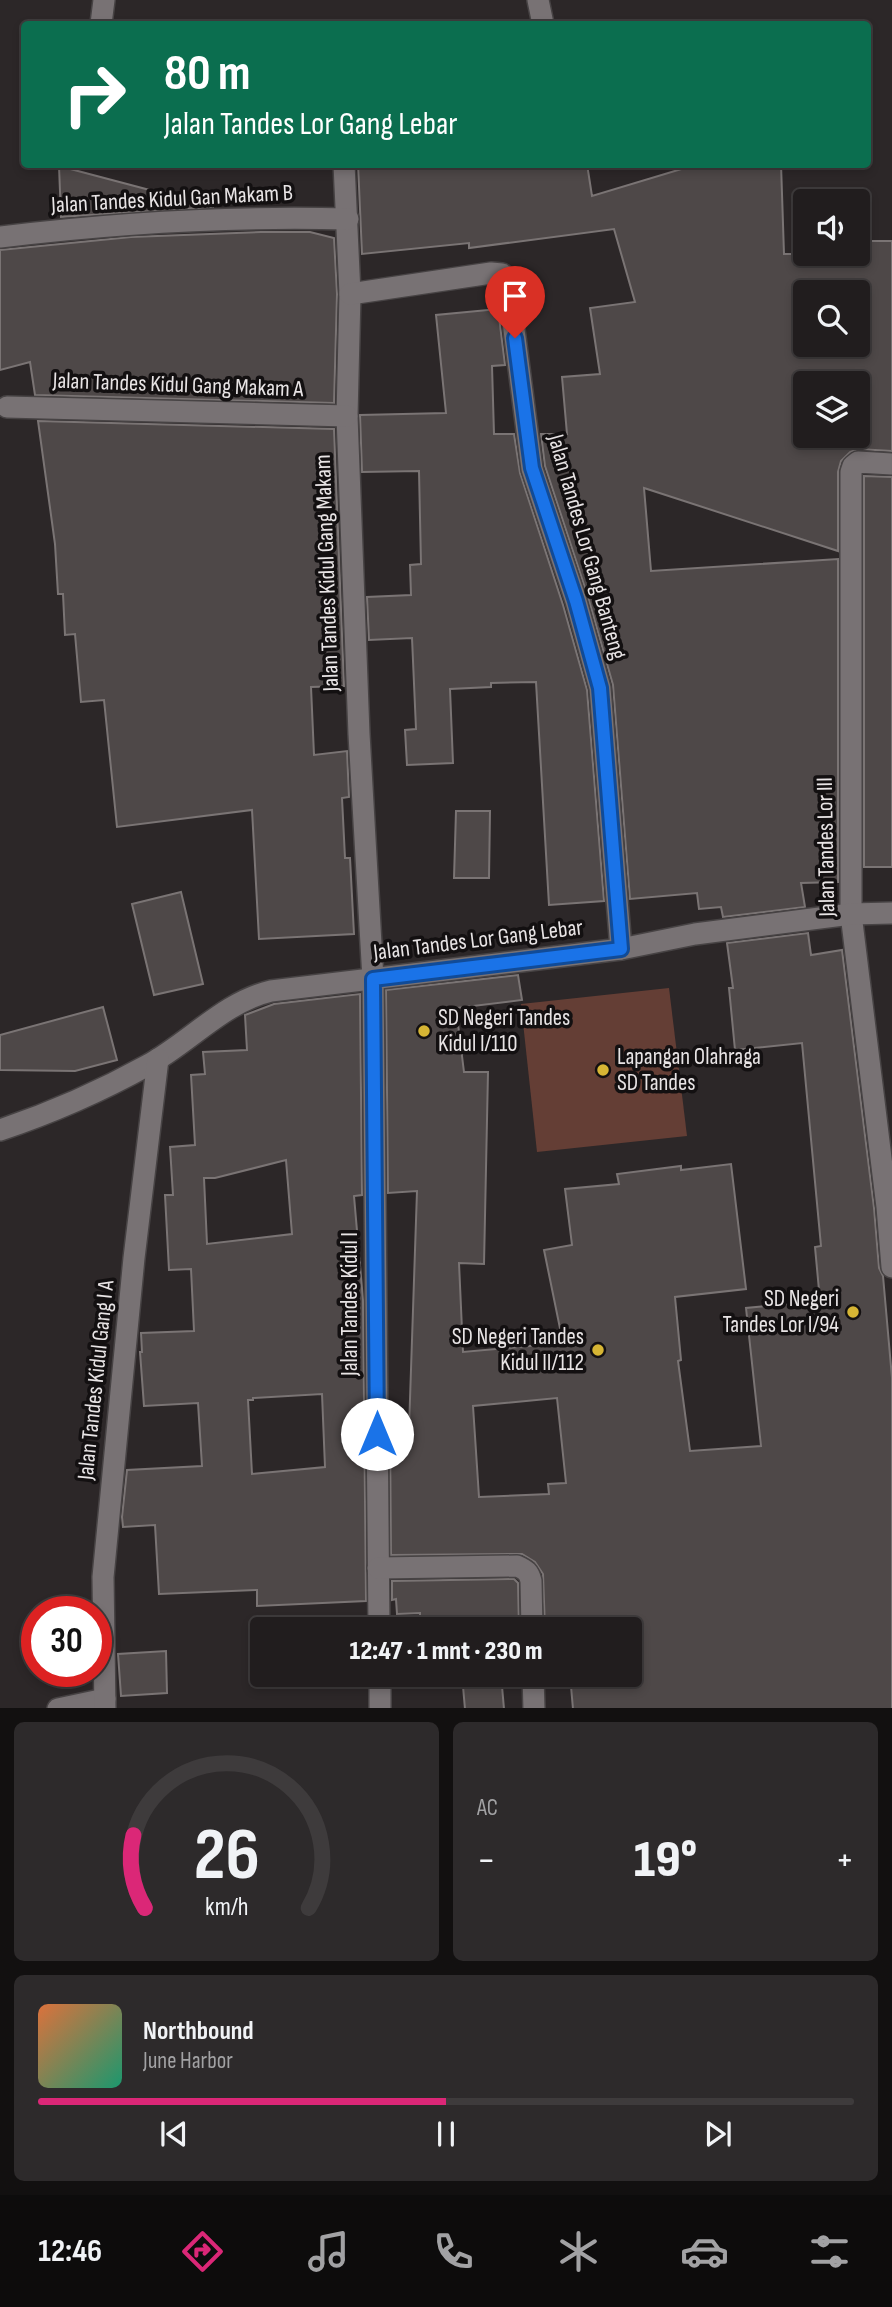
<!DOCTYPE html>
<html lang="id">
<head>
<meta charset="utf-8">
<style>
	body { margin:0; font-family:"Sofia Sans Condensed",sans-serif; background:#2d2a2b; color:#f1f3f6; height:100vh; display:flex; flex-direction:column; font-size:26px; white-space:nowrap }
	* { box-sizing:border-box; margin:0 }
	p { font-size:23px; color:#a2a2a4 }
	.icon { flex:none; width:38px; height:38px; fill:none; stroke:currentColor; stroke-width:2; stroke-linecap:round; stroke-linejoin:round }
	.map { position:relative; height:1708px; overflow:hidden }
	.side { display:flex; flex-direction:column; gap:14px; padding:14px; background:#121010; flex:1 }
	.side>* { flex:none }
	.top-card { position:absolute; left:21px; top:21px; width:850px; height:147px; border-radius:7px; box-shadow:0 4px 10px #0003,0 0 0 2px #3e3b3c; background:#0b6e4f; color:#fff; overflow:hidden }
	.tools { position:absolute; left:793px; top:189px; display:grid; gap:14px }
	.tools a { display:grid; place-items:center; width:77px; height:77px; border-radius:7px; background:#211d1e; box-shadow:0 4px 10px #0003,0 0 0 2px #3e3b3c; font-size:35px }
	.speed { position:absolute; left:21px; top:1596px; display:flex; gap:14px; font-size:35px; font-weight:700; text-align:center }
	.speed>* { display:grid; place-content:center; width:91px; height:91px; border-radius:50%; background:#211d1e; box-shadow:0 4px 10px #0003,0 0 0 2px #3e3b3c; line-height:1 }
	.speed .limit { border:10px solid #d22; background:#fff; color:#111 }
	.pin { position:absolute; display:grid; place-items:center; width:60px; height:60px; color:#fff; margin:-72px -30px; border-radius:50% 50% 50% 0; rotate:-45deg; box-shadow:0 0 7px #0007 }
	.pin .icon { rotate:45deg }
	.me { position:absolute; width:77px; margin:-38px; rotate:0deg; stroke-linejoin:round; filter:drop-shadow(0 0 5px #0008) }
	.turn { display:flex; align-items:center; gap:24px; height:147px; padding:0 28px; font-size:32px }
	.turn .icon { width:91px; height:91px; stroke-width:2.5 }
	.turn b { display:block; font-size:49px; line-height:60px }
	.big { font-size:52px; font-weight:800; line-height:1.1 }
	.side .widget { flex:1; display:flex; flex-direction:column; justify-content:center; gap:10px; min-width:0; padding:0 24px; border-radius:10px; background:#2d2a2b }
	.side .dial { align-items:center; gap:0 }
	.dial svg { height:182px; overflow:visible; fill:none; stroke:#3e3b3c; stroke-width:7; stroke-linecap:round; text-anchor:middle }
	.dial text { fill:#f1f3f6; stroke:none }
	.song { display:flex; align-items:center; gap:21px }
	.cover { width:84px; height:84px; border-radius:10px; background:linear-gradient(135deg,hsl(20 70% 55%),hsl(160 70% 35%)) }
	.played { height:7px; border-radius:4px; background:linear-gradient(90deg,#db2777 50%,#3e3b3c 50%) }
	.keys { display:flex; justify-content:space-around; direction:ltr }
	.heat { display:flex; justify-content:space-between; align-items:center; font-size:38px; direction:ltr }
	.side .tiles { flex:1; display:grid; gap:14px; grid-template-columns:1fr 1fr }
	.widget:last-child { grid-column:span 2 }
	.trip { position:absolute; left:250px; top:1617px; width:392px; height:70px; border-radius:7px; background:#211d1e; box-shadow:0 4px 10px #0003,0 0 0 2px #3e3b3c; font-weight:800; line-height:70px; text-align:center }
	.tabs { display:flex; height:112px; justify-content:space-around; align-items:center; background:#0d0c0c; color:#a2a2a4 }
	.tabs .icon { width:49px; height:49px }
	.tabs .selected { color:#db2777 }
	.tabs b { font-size:32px; color:#f1f3f6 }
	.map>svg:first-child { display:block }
</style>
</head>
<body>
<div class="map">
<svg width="892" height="1709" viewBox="0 0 892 1709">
	<rect width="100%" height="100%" fill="#2c2728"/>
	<path fill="#643e35" d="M669 988 687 1136 537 1152 521 1004Z"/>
	<g fill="#4e4848" stroke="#7a7474" stroke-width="2" fill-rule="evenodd">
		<path d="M358 164H587L592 196 698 164H781L784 254H858V241H892V451L858 449 850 452 841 461 838 472V551L644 488 651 571 838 559V882L801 883 805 907 723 917 721 907 699 909 697 893 630 899 613 685 588 597 545 466 541 434H567L562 377 600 374 590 308 635 302 614 229 469 248V243L362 254ZM805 292H858V345H805ZM805 383H858V436H805Z"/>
		<path d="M59 166 214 207 61 217Z"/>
		<path d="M261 232H310L334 238 337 294 334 403 35 395 30 362 0 370V250L131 237Z"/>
		<path d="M498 309 505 365 492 366 494 434H514L520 473 563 605 587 690 604 901 549 905 536 682 491 683V687L450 689 453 763 407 765 405 730 416 729 412 638 369 640 367 597 411 595 410 565 421 564 419 471 362 472 360 415 446 413 436 315Z"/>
		<path d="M38 421 334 429 344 686 311 687 314 755 347 751 349 797 342 798 345 858H350L354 934 259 939 252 810 117 827 104 700 81 702 75 634 65 635 63 594H58L55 544Z"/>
		<path d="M864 476 892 477V867H864Z"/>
		<path d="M456 811H490L489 878H454Z"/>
		<path d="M181 892 203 984 154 995 132 904Z"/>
		<path d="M808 933 811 955 842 950 874 1208 879 1268 883 1276 892 1378V1709H573L570 1675H630V1629H545L543 1574 535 1562 522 1554 391 1555 390 1430 409 1429 417 1191 388 1193 386 990 518 975 522 1000 456 1008 464 1072H488L484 1264 459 1263 463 1352 563 1343 544 1250 572 1245 565 1189 619 1184 617 1174 681 1166V1170L731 1164 746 1289 675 1297 681 1360 678 1361 690 1451 761 1446 746 1308 820 1301 815 1247 821 1246 802 1043 735 1050 729 988H733L727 943ZM557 1398 566 1483 548 1484 549 1494 479 1497 473 1406Z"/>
		<path d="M360 994 362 1195 354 1196 363 1300 366 1601 257 1606V1590L159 1594 155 1525 123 1527 122 1517 127 1470 202 1466 198 1403 144 1406 140 1352H142L141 1333 194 1331 191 1269 169 1270 165 1195H173L170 1147 195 1145 191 1075 205 1074 203 1052 247 1050 245 1015 274 1004ZM286 1160 292 1234 207 1244 204 1178H215ZM322 1394 325 1467 252 1474 248 1400H253V1398Z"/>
		<path d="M103 1007 117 1060 75 1071 0 1070V1035Z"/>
		<path d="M514 1579 518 1583 519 1629H420V1613L397 1614 396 1599 392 1600V1581Z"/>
		<path d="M166 1651 167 1693 121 1696 118 1654Z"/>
		<path d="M462 1675H501L504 1709H465Z"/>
	</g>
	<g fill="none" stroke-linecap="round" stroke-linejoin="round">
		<defs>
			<g id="street">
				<path d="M538 0 543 24"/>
				<path d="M101 24 104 0"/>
				<path d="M344 164 350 294 347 416 359 734 373 979 379 1629"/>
				<path d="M0 237C115 223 231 216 348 219"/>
				<path d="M350 294 491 273 502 274 508 283 532 469 576 601 600 688 621 949"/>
				<path d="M7 407 347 416"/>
				<path d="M892 464 858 462 853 466 851 472V914L887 1207 892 1267"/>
				<path d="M0 1130C51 1113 101 1091 148 1065 190 1042 224 1002 271 991L621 949 695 934 851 914 892 913"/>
				<path d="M378 1568 517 1566C526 1570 529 1572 531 1581L532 1629"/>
				<path d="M380 1675V1709"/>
				<path d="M533 1675 534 1709"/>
				<path d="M58 1709 105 1699"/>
				<path d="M105 1709 103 1577 134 1258 158 1059"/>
			</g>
		</defs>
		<use href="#street" stroke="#474344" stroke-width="24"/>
		<use href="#street" stroke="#787274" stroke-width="21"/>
	</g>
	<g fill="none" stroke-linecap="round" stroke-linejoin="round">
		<defs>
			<path id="route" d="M377 1434 373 979 621 949 600 688 576 601 532 468 515 338"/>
		</defs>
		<use href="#route" stroke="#114b97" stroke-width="18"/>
		<use href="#route" stroke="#1a73e8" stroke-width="12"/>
	</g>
	<g fill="#d6b534" stroke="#131011" stroke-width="2.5">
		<circle cx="424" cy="1031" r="7"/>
		<circle cx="603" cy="1070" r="7"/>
		<circle cx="853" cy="1312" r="7"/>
		<circle cx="598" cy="1350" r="7"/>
	</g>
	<g text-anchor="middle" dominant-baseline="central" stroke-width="7" stroke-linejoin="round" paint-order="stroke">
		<g font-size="23" fill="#e8e4e5" stroke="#131011">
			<text transform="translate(172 199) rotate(-3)">Jalan Tandes Kidul Gan Makam B</text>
			<text transform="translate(178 385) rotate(2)">Jalan Tandes Kidul Gang Makam A</text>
			<text transform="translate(587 547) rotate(74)">Jalan Tandes Lor Gang Banteng</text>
			<text transform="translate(327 573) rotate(-92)">Jalan Tandes Kidul Gang Makam</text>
			<text transform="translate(826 847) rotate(-91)">Jalan Tandes Lor III</text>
			<text transform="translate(478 940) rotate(-7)">Jalan Tandes Lor Gang Lebar</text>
			<text transform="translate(350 1304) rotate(-90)">Jalan Tandes Kidul I</text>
			<text transform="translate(96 1380) rotate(-84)">Jalan Tandes Kidul Gang I A</text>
		</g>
		<g font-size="23" fill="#e8e4e5" stroke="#131011" text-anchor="start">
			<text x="438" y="1018">SD Negeri Tandes<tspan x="438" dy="26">Kidul I/110</tspan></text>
			<text x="617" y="1057">Lapangan Olahraga<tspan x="617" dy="26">SD Tandes</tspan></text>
			<text x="839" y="1299" text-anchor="end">SD Negeri<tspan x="839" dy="26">Tandes Lor I/94</tspan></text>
			<text x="584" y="1337" text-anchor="end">SD Negeri Tandes<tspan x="584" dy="26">Kidul II/112</tspan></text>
		</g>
	</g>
</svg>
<div class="tools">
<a><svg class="icon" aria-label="sound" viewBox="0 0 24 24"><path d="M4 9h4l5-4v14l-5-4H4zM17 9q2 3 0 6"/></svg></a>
<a><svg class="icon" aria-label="search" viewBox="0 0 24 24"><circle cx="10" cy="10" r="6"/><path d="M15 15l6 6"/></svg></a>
<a><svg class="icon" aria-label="layers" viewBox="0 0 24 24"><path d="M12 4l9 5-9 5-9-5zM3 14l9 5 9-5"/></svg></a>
</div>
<div class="speed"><div class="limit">30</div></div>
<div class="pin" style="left:515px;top:338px;background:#d93025"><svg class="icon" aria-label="arrive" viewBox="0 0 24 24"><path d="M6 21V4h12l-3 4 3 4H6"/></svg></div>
<svg class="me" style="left:377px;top:1434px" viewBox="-20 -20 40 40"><circle r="19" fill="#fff"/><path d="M0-13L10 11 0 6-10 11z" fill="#1a73e8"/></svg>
<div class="trip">12:47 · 1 mnt · 230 m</div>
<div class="top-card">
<div class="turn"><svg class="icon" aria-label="right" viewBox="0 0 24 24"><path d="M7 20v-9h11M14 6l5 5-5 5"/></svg><div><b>80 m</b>Jalan Tandes Lor Gang Lebar</div></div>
</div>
</div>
<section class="side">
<div class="tiles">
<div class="widget dial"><svg viewBox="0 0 100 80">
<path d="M14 69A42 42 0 1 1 86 69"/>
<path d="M14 69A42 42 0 0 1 9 37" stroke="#db2777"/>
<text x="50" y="56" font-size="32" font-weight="700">26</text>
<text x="50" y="72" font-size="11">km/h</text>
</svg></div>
<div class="widget"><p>AC</p>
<div class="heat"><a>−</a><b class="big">19°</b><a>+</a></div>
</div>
<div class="widget">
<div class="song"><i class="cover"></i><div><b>Northbound</b><p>June Harbor</p></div></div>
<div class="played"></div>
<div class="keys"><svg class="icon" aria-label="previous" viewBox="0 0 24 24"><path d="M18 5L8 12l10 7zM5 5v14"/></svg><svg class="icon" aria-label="pause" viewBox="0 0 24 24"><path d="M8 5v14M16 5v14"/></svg><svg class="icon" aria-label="next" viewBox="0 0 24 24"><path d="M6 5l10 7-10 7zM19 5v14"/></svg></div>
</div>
</div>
</section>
<nav class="tabs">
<b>12:46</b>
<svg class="icon selected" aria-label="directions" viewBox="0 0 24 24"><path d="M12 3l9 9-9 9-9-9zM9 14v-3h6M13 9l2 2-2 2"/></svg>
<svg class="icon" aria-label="music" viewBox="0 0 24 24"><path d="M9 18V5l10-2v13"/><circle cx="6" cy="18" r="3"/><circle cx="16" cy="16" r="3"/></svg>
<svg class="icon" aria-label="phone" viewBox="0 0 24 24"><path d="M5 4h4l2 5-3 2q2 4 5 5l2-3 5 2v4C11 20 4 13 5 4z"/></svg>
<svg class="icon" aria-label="climate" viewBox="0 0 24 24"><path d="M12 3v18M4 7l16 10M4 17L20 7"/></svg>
<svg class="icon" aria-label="car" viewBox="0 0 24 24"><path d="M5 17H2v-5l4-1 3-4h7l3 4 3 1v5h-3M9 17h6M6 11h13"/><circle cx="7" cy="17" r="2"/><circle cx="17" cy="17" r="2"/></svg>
<svg class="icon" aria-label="filters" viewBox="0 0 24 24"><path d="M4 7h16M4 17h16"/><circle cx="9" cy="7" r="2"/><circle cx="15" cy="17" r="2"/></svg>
</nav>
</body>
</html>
